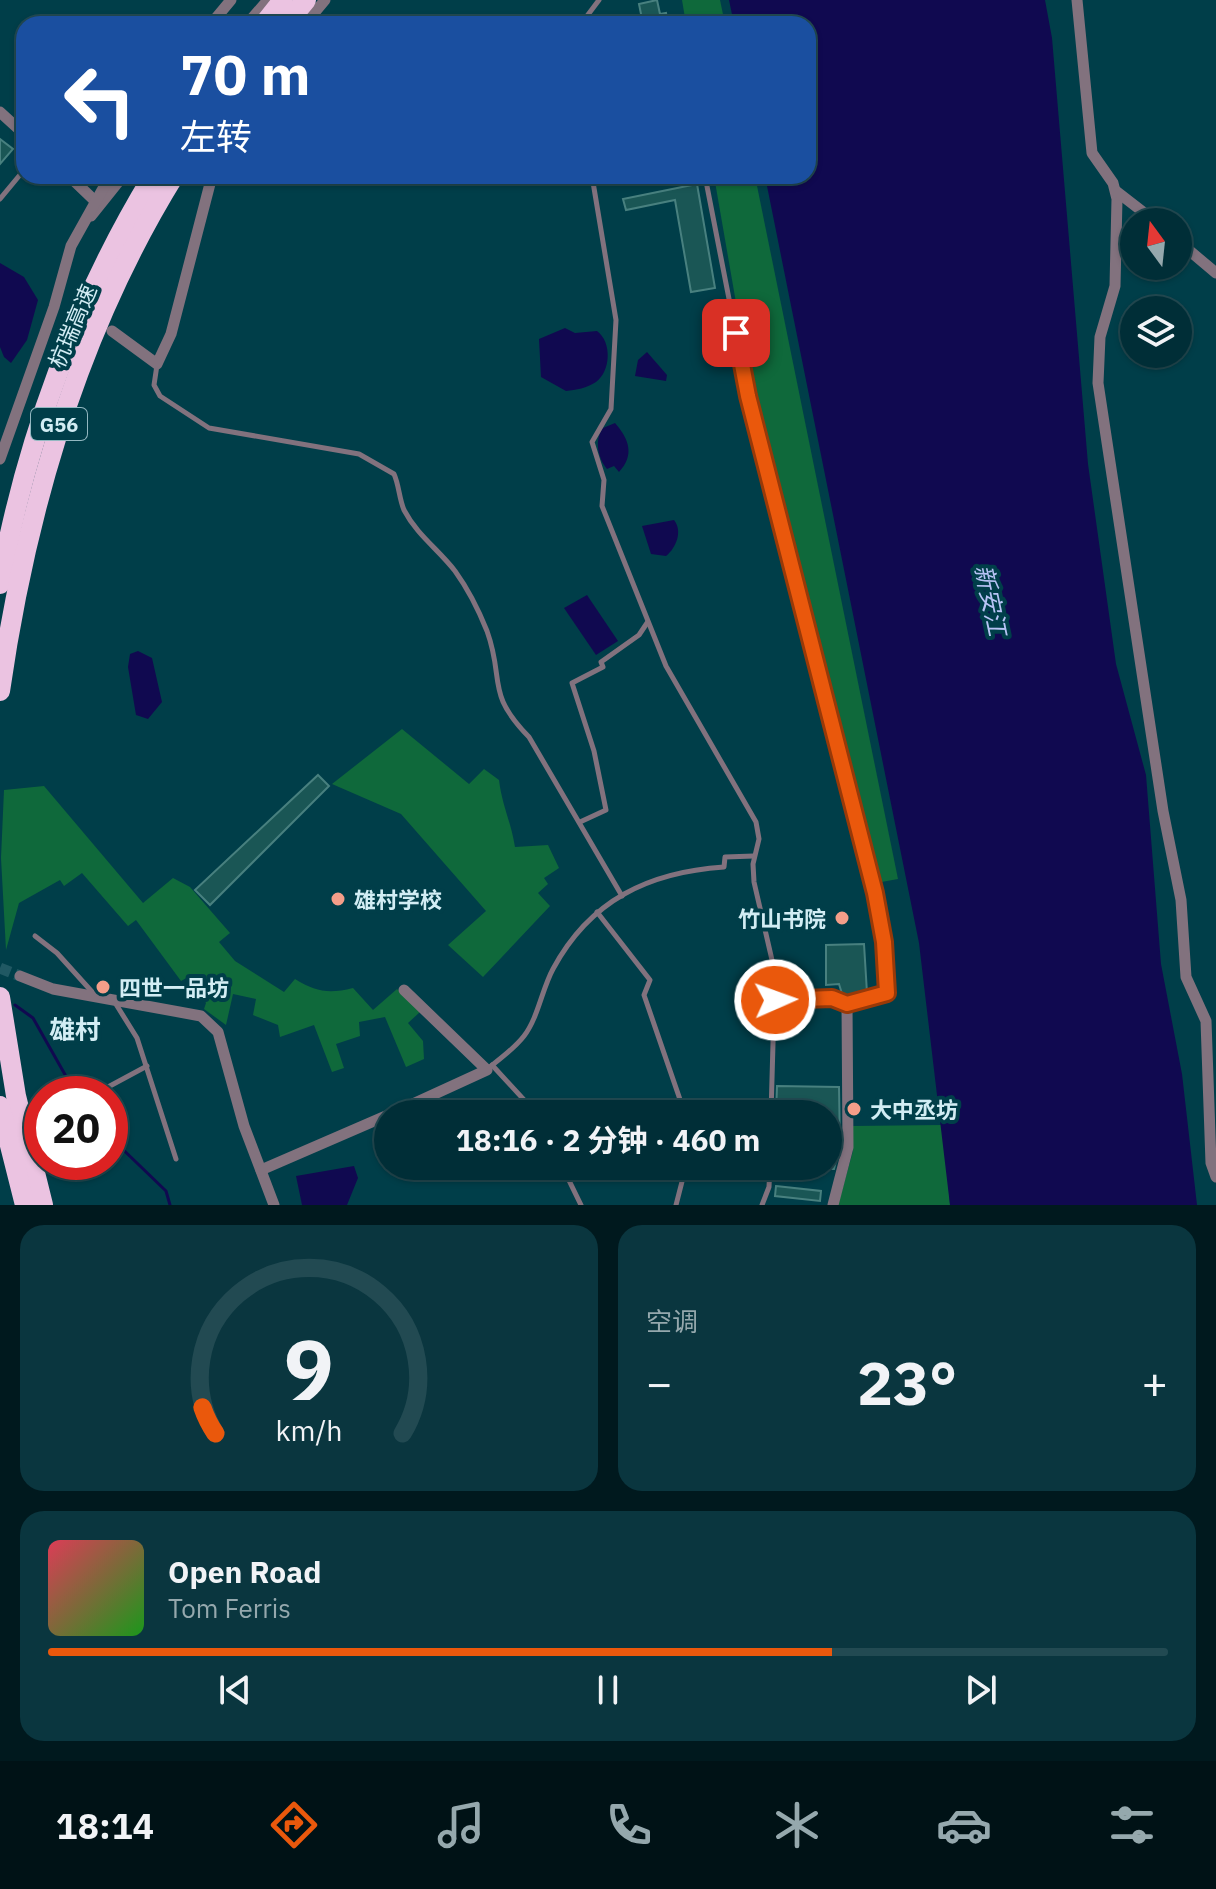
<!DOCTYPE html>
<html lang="zh">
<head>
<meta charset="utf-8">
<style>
	body { margin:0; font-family:"IBM Plex Sans","Noto Sans SC",sans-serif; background:#0a363f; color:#f1f3f6; height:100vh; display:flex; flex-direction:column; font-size:30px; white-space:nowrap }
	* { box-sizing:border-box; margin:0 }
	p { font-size:26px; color:#95a8ad }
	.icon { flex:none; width:44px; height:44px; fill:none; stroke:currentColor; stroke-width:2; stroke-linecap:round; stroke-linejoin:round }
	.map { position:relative; height:1205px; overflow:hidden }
	.side { display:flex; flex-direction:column; gap:20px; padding:20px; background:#00191e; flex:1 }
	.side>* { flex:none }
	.top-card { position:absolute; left:16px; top:16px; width:800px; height:168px; border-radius:24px; box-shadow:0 2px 6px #0004,0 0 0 2px #224a52; background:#1a4fa0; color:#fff; overflow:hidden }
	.needle { width:52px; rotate:345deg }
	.tools { position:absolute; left:1120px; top:208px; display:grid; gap:16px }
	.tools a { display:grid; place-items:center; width:72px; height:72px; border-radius:50%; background:#002e37; box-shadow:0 2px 6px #0004,0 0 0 2px #224a52; font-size:40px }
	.speed { position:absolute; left:24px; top:1076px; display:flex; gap:16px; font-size:40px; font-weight:700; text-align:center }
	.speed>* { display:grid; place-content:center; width:104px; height:104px; border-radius:50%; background:#002e37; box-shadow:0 2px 6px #0004,0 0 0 2px #224a52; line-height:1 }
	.speed .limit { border:12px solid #d22; background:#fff; color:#111 }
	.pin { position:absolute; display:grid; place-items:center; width:68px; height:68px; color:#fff; margin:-34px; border-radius:16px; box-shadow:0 4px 12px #0006 }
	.me { position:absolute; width:88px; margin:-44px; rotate:88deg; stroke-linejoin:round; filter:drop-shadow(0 0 6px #0008) }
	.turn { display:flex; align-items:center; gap:28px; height:168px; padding:0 32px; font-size:36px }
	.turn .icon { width:104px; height:104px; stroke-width:2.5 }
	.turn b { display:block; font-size:56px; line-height:68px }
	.big { font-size:60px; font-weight:700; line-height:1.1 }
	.side .card { flex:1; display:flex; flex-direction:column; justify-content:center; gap:12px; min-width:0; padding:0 28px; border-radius:24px; background:#0a363f }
	.side .dial { align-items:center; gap:0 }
	.dial svg { height:208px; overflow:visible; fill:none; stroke:#224a52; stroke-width:7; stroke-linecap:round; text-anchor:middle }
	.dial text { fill:#f1f3f6; stroke:none }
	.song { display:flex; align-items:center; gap:24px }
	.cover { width:96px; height:96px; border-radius:12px; background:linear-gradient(135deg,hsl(350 70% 55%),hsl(120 70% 35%)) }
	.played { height:8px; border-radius:4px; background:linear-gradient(90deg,#ea580c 70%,#224a52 70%) }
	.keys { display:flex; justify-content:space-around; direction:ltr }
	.heat { display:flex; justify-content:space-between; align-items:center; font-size:44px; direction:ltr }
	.side .tiles { flex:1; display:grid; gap:20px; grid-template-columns:1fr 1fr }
	.card:last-child { grid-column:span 2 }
	.trip { position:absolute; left:374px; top:1100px; width:468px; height:80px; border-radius:40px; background:#002e37; box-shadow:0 2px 6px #0004,0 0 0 2px #224a52; font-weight:700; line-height:80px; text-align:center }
	.tabs { display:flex; height:128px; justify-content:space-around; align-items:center; background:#001216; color:#95a8ad }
	.tabs .icon { width:56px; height:56px }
	.tabs .current { color:#ea580c }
	.tabs b { font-size:36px; color:#f1f3f6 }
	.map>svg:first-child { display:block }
</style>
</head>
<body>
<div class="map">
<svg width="1216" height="1205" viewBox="0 0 1216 1205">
	<rect width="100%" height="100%" fill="#003e49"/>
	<g fill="#0f693b">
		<path d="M682 0H720L725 24H686Z"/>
		<path d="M714 176H755L898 879 876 883 747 366Z"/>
		<path d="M402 729 469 784 484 769 499 780C502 805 511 822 515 847L548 845 559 868 544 878 548 884 538 893 550 906 483 977 448 945 486 911 401 814 332 784Z"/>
		<path d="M44 786 143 903 173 878 190 887 230 933 219 942 235 961 284 992 295 979C316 992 329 994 353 988L373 1010 397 989 420 1012 408 1023 423 1041 424 1059 406 1067 385 1017 359 1022 360 1036 336 1044 344 1068 332 1072 314 1025 280 1037 278 1025 253 1015 256 999 233 994 226 1025 204 1009 206 1003 190 976 181 981 136 920 128 926 82 873 64 886 60 880 19 903 6 950 1 858 4 790Z"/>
		<path d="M944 1125 950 1205H838L853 1151 852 1126Z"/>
	</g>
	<g fill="#100950">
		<path d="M729 0H1045L1052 38 1088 464 1116 664 1146 775 1161 964 1182 1074 1197 1205H950L919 943 765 176H808V24H734Z"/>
		<path d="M0 263 24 277 38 300 27 340 11 363 4 357 0 347Z"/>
		<path d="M565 328 575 333 597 331C612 342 611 371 596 382 587 388 576 390 566 391L541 377 539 339Z"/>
		<path d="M647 352 667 375 666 381 635 376 638 360Z"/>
		<path d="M615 423C629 439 635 455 619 472L614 466 607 469C598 458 594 440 603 428Z"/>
		<path d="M674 520C683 531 676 548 666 556L651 554 642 526Z"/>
		<path d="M587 595 618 641 596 655 564 608Z"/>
		<path d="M138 651 152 658 162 702 148 719 136 715 128 667 130 654Z"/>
		<path d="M354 1166 358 1178 347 1205H302L296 1176Z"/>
	</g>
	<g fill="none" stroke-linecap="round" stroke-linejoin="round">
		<g stroke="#100950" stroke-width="3">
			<path d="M15 1005 33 1018 76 1094"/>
			<path d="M110 1137 166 1191 170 1205"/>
		</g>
	</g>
	<g fill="#1a5655" stroke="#48807f" stroke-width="2">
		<path d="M657 0 660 14 666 13 668 24H643L639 4Z"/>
		<path d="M0 139 13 149 0 164Z"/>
		<path d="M697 184 715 288 691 292 675 200 626 210 623 199Z"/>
		<path d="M318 775 329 786 210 905 195 890Z"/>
		<path d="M864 944 867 993 843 997 839 984 826 985V945Z"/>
		<path d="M777 1086 839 1087 840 1146 834 1169H828V1114H776Z"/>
		<path d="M776 1186 821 1191 820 1201 775 1196Z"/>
	</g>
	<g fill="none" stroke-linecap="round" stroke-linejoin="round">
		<path stroke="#205863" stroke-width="11" stroke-dasharray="11 5.5" stroke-linecap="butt" d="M0 968 20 976"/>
		<g stroke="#82727e" stroke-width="5">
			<path d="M675 20V24"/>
			<path d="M581 24 599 0"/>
			<path d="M592 176 616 320 611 409 592 442 604 480 602 506 666 666 756 822 759 839 753 864 754 882 775 973 771 1114"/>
			<path d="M705 176 748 396 875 893 884 942 887 993 847 1004 832 998 775 1000"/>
			<path d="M0 199 24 170"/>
			<path d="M157 365 154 385 160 396 209 428 359 454 394 474C399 485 399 498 404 510 417 535 439 550 455 571 468 589 479 611 487 631 505 681 485 692 529 737L622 896"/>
			<path d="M580 822 606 810 594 751 572 683 603 667 601 662 639 635 647 623"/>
			<path d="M597 912 650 980 644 995 685 1114"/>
			<path d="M35 936 57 953 94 994"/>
			<path d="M114 1001 137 1038 176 1159"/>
			<path d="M492 1065 537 1114"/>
			<path d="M487 1069C500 1059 514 1049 524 1036 538 1018 542 989 553 969 590 900 649 872 724 867L725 857 754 856"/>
			<path d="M95 1094 147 1066"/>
			<path d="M562 1166 581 1205"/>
			<path d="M676 1205 686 1166"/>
			<path d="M762 1205 769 1187 770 1166"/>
		</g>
		<g stroke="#82727e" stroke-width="11">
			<path d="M1077 0 1092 153 1113 183 1117 199 1115 286 1100 337 1098 383 1163 811 1181 900 1186 977 1206 1021 1211 1163 1216 1177"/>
			<path d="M211 24 231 0"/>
			<path d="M247 24 268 0"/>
			<path d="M305 24 325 0"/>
			<path d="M0 112 24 134"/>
			<path d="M69 176 94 200"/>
			<path d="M1116 191 1156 222"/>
			<path d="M91 216 123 176"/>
			<path d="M1178 241 1216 273"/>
			<path d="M112 331 157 364 171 334 212 176"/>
			<path d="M0 459 54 307 71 246 110 176"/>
			<path d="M20 976 53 989 201 1016 218 1032 244 1126 274 1205"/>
			<path d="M391 1114 487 1070 404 990"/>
			<path d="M261 1170 388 1115"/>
			<path d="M833 1205 848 1147 847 1004"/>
		</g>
		<g stroke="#ebc3e1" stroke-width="20">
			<path d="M264 24 283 0"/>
			<path d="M286 24 306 0"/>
			<path d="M0 584C25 442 78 299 153 176"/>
			<path d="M0 691C26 510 77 333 174 176"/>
			<path d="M0 997 16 1096 43 1205"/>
			<path d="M0 1106 25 1205"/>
		</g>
	</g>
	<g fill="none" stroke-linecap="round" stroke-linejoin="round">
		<defs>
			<path id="route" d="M736 333 748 396 875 893 884 942 887 993 847 1004 832 998 775 1000"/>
		</defs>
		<use href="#route" stroke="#983908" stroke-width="20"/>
		<use href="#route" stroke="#ea580c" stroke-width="14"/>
	</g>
	<g fill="#f49e89" stroke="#003e49" stroke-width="3">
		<circle cx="338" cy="899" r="8"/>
		<circle cx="842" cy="918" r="8"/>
		<circle cx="103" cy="987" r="8"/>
		<circle cx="854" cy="1109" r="8"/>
	</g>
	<g text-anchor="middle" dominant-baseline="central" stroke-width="8" stroke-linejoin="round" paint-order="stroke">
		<rect fill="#003e49" stroke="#93b8c1" stroke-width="2" x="31" y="408" width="56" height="32" rx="6"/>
		<g font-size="20" font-weight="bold" fill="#d2edf4">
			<text x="59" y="424">G56</text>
		</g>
		<g font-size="22" fill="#d2edf4" stroke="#003e49">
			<text transform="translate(72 326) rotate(-67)">杭瑞高速</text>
		</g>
		<g font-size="22" font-weight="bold" fill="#d2edf4" stroke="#003e49" text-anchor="start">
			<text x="354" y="899">雄村学校</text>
			<text x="826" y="918" text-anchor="end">竹山书院</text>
			<text x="119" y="987">四世一品坊</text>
			<text x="870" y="1109">大中丞坊</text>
		</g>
		<g font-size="24" font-style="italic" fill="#b7c3f5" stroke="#003e49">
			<text transform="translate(991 600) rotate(78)">新安江</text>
		</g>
		<g font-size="26" font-weight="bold" fill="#d2edf4" stroke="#003e49">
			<text x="75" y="1029">雄村</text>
		</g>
	</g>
</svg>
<div class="tools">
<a><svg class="needle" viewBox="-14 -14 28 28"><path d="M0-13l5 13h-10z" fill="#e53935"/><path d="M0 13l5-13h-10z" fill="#95a8ad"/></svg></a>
<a><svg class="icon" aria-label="layers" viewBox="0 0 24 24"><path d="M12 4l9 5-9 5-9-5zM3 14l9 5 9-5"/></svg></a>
</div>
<div class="speed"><div class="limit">20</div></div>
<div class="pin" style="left:736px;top:333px;background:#d93025"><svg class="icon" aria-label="arrive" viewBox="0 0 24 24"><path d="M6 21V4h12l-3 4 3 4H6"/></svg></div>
<svg class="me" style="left:775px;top:1000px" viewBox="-20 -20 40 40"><circle r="17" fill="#ea580c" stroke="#fff" stroke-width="3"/><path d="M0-11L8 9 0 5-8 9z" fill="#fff"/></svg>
<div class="trip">18:16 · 2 分钟 · 460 m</div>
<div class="top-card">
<div class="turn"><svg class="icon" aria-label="left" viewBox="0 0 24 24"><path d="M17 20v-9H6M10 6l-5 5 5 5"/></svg><div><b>70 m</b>左转</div></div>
</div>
</div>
<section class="side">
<div class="tiles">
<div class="card dial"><svg viewBox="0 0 100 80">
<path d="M14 69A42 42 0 1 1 86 69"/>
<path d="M14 69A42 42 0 0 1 9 59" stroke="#ea580c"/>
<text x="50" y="56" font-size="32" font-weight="700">9</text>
<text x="50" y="72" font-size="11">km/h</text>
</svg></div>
<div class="card"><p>空调</p>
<div class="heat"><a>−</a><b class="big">23°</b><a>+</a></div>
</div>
<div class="card">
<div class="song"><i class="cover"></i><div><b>Open Road</b><p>Tom Ferris</p></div></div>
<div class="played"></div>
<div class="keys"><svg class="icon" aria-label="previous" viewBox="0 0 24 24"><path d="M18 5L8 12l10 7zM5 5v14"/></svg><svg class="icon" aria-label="pause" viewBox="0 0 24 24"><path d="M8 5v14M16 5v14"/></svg><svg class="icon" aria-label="next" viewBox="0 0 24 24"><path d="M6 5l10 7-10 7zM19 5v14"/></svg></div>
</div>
</div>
</section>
<nav class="tabs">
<b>18:14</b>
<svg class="icon current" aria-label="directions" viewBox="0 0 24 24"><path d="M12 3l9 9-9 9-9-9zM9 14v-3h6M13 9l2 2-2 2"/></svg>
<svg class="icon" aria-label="music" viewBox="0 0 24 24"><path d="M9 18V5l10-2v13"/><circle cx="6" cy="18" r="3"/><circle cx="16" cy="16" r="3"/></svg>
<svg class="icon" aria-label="phone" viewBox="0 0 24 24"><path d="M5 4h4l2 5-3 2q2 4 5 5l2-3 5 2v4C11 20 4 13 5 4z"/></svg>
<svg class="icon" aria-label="climate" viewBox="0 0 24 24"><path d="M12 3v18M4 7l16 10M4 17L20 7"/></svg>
<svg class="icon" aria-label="car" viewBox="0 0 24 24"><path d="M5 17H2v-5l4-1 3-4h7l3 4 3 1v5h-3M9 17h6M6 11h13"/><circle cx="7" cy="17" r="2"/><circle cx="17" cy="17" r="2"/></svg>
<svg class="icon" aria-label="filters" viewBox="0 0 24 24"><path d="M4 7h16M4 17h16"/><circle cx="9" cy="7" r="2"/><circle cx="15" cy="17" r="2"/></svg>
</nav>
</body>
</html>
